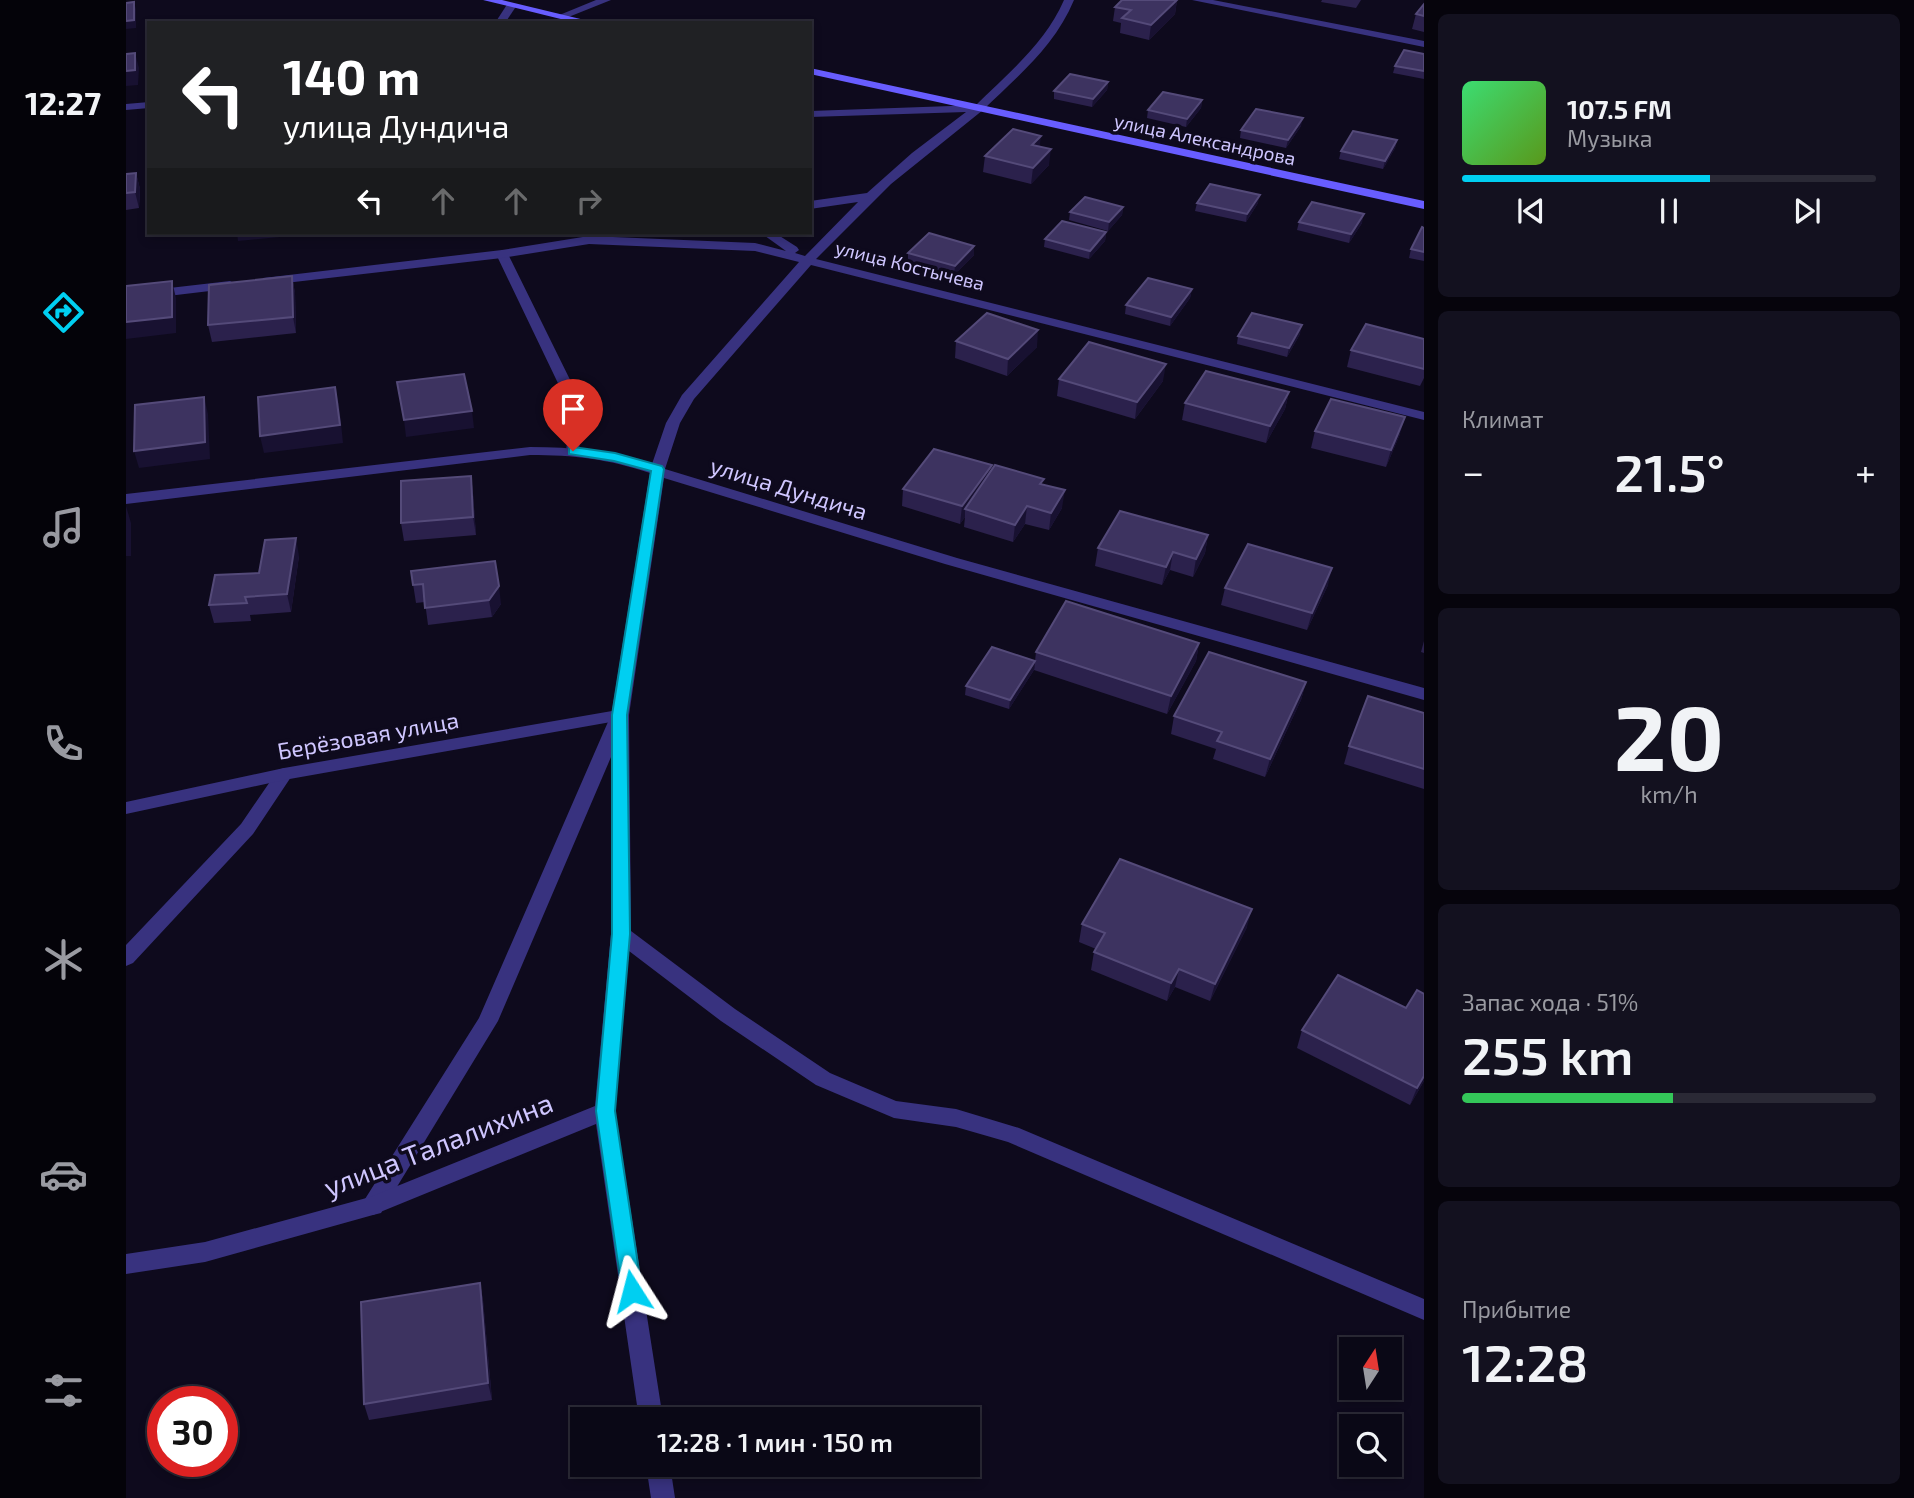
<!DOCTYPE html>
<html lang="ru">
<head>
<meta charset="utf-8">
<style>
	body { margin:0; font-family:"Exo 2",sans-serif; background:#13111f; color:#f1f3f6; height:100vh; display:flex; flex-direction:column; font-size:26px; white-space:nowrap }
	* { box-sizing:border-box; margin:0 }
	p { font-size:23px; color:#999aa1 }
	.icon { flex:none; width:38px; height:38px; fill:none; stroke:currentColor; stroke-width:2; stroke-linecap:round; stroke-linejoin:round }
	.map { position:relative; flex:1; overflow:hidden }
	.side { display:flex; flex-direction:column; gap:14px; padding:14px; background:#06040c; width:490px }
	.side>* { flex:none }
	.banner { position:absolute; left:21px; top:21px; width:665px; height:214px; border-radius:0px; box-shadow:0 4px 10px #0003,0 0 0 2px #2a2935; background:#202124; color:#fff; overflow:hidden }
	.needle { width:46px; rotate:12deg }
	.buttons { position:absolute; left:1213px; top:1337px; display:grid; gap:14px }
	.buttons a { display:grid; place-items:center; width:63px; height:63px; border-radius:0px; background:#0a0816; box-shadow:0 4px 10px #0003,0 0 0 2px #2a2935; font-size:35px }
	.speed { position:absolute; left:21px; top:1386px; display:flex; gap:14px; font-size:35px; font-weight:700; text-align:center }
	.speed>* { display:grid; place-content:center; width:91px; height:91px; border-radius:50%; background:#0a0816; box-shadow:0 4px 10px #0003,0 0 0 2px #2a2935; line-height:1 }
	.speed .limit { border:10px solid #d22; background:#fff; color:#111 }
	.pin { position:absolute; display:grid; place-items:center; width:60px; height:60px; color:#fff; margin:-72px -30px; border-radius:50% 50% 50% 0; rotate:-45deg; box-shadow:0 0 7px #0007 }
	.pin .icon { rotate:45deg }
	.me { position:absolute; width:77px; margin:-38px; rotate:351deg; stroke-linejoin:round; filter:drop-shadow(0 0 5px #0008) }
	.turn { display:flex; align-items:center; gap:24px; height:147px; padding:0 21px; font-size:32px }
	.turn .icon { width:91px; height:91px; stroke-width:2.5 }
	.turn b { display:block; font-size:49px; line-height:60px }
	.lanes { display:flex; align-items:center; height:66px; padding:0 21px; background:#0003; justify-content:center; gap:35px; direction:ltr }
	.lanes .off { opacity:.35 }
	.big { font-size:52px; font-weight:600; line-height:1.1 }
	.side .tile { flex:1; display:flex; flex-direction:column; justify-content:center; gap:10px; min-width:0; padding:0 24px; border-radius:10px; background:#13111f }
	.side .dial { align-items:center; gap:0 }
	.dial b { font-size:91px; line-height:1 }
	.song { display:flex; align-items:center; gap:21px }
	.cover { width:84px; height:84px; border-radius:10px; background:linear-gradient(135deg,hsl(140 70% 55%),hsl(90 70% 35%)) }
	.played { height:7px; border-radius:4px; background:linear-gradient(90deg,#00cff1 60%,#2a2935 60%) }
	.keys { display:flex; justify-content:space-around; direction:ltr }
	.heat { display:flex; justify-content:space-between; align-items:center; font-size:38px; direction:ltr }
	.charge { height:10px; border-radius:5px; background:linear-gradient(90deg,#34c759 51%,#2a2935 0) }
	.trip { position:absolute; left:444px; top:1407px; width:410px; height:70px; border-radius:0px; background:#0a0816; box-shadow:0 4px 10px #0003,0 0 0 2px #2a2935; font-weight:600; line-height:70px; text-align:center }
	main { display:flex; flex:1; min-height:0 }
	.menu { display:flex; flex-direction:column; width:126px; justify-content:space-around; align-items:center; background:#040309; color:#999aa1 }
	.menu .icon { width:49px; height:49px }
	.menu .active { color:#00cff1 }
	.menu b { font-size:32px; color:#f1f3f6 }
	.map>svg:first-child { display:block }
</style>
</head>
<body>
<main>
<nav class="menu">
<b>12:27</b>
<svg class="icon active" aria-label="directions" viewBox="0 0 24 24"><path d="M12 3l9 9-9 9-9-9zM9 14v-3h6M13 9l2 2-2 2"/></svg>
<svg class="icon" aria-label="music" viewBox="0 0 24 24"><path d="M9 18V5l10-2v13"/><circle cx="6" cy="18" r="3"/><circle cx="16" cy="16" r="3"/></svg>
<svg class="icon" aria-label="phone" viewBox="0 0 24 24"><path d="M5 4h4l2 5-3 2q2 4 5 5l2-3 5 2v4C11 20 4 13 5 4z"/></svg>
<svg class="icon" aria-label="climate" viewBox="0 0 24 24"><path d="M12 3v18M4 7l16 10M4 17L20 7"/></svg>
<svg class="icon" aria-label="car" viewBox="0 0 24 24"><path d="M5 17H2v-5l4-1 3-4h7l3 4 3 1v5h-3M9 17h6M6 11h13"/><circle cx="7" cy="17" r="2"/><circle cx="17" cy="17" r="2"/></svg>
<svg class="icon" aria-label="filters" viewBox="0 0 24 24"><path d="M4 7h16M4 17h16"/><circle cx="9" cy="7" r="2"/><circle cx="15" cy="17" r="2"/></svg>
</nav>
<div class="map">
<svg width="1298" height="1498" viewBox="0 0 1298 1498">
	<rect width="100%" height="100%" fill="#0e0a1d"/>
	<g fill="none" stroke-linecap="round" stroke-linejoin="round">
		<g fill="#38327f" fill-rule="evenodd">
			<path d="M938 0H948C929 46 892 76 857 110H849V106C882 73 919 44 938 0Z"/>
			<path d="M382 3 391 5 379 23H369Z"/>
			<path d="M376 250 382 254 455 402 457 427 452 454H442L440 451 443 427 441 402 370 254Z"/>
			<path d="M494 709 503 715 372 1021 255 1213 247 1215 239 1213 236 1206 239 1199 353 1018 485 715Z"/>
			<path d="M158 768 164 770 167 774 127 834 7 963 0 966V945L115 824 152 770Z"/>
		</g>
		<g fill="#38327f" fill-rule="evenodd">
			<path d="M470 0H485L440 18 431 16Z"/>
			<path d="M1066 0H1087L1298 41V47Z"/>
			<path d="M23 102V108L0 110V104Z"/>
			<path d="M853 105 859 108 857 110 765 184 690 259 1298 412V420L685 265 568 399 554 423 539 469 831 558 1298 688V700L819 564 538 478 503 715 505 931 609 1009 704 1073 770 1101 830 1109 893 1128 1298 1299V1320L882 1142 830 1127 768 1118 690 1085 595 1021 503 951 489 1111 537 1419H513L470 1124 247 1215 79 1262 0 1274V1254L79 1242 244 1197 469 1106 485 934V722L158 780 0 814V802L158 768 486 711 524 473C482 459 448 455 404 455L0 504V494L404 447C447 447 485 451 526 464L540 423 556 395 673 262 629 251 463 244 376 258 142 285 137 284V278L376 250 463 236 629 243 660 251 635 233H649L671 247 673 250 669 253 679 256 732 202 684 209V201L741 193 786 153 840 112 684 117V111Z"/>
			<path d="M104 281 111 285 109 288 0 301V293Z"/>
			<path d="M520 1465H544L549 1498H525Z"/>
		</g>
		<g fill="#685dff" fill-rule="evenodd">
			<path d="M357 0H376L471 23H451Z"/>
			<path d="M684 68 1298 201V209L684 74Z"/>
		</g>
	</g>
	<g fill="#2b214c">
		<path d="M1051 0 1049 14 1023 40 994 33 995 23 987 21 989 7Z"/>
		<path d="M1196 0H1235L1230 8 1195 2Z"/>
		<path d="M1298 4V32L1286 29 1290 14Z"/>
		<path d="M1298 54V79L1267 73 1269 66Z"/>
		<path d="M982 82 981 90 966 107 928 99V91Z"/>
		<path d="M1076 100 1075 108 1060 127 1021 118 1022 110Z"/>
		<path d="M1175 126 1160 148 1114 138 1115 130Z"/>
		<path d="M1271 140 1269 148 1257 169 1213 159 1215 151Z"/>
		<path d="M914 146 923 165 905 184 857 172 859 156Z"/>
		<path d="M10 173 14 189 13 208 0 210V174Z"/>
		<path d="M1071 203H1132L1120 222 1069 211Z"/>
		<path d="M997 207 996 215 982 231 943 220 944 212Z"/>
		<path d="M1173 222 1236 223 1223 243 1171 230Z"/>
		<path d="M1298 228V261L1283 258 1285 249Z"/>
		<path d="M980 232 979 241 963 259 918 247 919 239Z"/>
		<path d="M782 253 848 255 828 275 782 261Z"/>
		<path d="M166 276 169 293 170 333 86 342 82 325Z"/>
		<path d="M1066 289 1064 298 1044 326 999 314 1000 305Z"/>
		<path d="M1174 334 1161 357 1111 344 1112 336Z"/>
		<path d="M1298 339V378L1294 386 1221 367 1225 350Z"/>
		<path d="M830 341 911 347 881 376 829 358Z"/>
		<path d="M933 379 1037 381 1009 419 931 396Z"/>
		<path d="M1163 392 1159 409 1140 443 1056 420 1059 403Z"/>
		<path d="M1189 431 1274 434 1260 467 1185 448Z"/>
		<path d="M866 465 865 471 917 485 936 508 923 530 899 524 887 542 838 527 839 517 834 524 776 506 777 489Z"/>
		<path d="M345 476 347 493 350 535 278 541 275 523Z"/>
		<path d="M1082 535 1079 553 1067 577 1044 570 1036 585 969 566 972 548Z"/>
		<path d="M173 556 165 612 124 615 125 621 88 623 83 605Z"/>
		<path d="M285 571 375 604 366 617 302 625 299 602 290 603Z"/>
		<path d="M1202 585 1181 630 1095 605 1099 588Z"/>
		<path d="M1298 641V653L1295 652Z"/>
		<path d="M1073 643 1070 661 1041 714 908 670 910 652Z"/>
		<path d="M909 661 908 670 883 709 839 695 840 686Z"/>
		<path d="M1180 682 1175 700 1139 777 1087 759 1090 749 1045 734 1048 716Z"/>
		<path d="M1298 713V789L1218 764 1223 746Z"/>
		<path d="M956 924 1121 927 1084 1001 1049 987 1041 1001 965 970 968 952 970 949 953 942Z"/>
		<path d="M1176 1030 1298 1081 1284 1105 1171 1048Z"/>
		<path d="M354 1283 357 1300 366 1400 243 1420 238 1404Z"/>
	</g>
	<g fill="#181131">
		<path d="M1051 0 1049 14 1023 40 1025 25Z"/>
		<path d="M8 2 10 9V28L0 29V21Z"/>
		<path d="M9 53 13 68 12 85 0 86V71Z"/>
		<path d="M982 82 981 90 966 107 967 99Z"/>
		<path d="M1076 100 1075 108 1060 127 1061 119Z"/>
		<path d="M1177 118 1175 126 1160 148 1162 140Z"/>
		<path d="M915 136 913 152 906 145Z"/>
		<path d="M1271 140 1269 148 1257 169 1259 161Z"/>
		<path d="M925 149 923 165 905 184 907 168Z"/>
		<path d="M10 173 14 189 13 208 9 192Z"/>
		<path d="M1134 195 1132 203 1120 222 1121 214Z"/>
		<path d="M997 207 996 215 982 231 983 222Z"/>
		<path d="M1238 214 1236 223 1223 243 1225 234Z"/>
		<path d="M980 232 979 241 963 259 964 251Z"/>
		<path d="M111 233H194L112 241Z"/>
		<path d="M848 246V255L828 275 829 266Z"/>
		<path d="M166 276 169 293 170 333 167 317Z"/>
		<path d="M46 281 50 298V333L0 339V322Z"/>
		<path d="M1066 289 1064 298 1044 326 1045 317Z"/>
		<path d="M1176 325 1174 334 1161 357 1163 348Z"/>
		<path d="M912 330 911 347 881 376 882 359Z"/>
		<path d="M1040 364 1037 381 1009 419 1011 402Z"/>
		<path d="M209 387 213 404 217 443 138 453 134 436Z"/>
		<path d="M1163 392 1159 409 1140 443 1144 426Z"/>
		<path d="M78 397 82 414 84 459 13 468 8 451Z"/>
		<path d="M346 411 348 428 280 437 278 420Z"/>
		<path d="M1279 417 1274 434 1260 467 1265 450Z"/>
		<path d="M866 465 864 482 839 509V517L834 524 836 506Z"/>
		<path d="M345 476 347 493 350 535 347 517Z"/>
		<path d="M939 490 936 508 923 530 925 513Z"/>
		<path d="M0 506 5 523V556H0Z"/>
		<path d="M901 506 899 524 887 542 889 525Z"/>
		<path d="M1082 535 1079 553 1067 577 1070 559Z"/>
		<path d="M170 538 173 556 165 612 161 594Z"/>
		<path d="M1047 552 1044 570 1036 585 1040 567Z"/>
		<path d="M1206 568 1202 585 1181 630 1186 613Z"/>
		<path d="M373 586 375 604 366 617 363 600Z"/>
		<path d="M1073 643 1070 661 1041 714 1045 696Z"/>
		<path d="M909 661 908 670 883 709 884 700Z"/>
		<path d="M1180 682 1175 700 1139 777 1144 759Z"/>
		<path d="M1126 909 1121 927 1084 1001 1089 984Z"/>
		<path d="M1053 969 1049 987 1041 1001 1045 983Z"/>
		<path d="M1298 1076V1081L1284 1105 1291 1088Z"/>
		<path d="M354 1283 357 1300 366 1400 362 1383Z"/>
	</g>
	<g fill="#3d3360" stroke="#544a79" stroke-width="2">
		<path d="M996 0H1051L1025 25 996 18 1005 10 989 7Z"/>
		<path d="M8 2V20L0 21V3Z"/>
		<path d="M1298 4V16L1290 14Z"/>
		<path d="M1278 50 1298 54V71L1269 66Z"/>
		<path d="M9 53V70L0 71V54Z"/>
		<path d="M944 74 982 82 967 99 928 91Z"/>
		<path d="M1037 92 1076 100 1061 119 1022 110Z"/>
		<path d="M1130 109 1177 118 1162 140 1115 130Z"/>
		<path d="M23 113V134H21Z"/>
		<path d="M887 129 915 136 906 145 925 149 907 168 859 156Z"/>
		<path d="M1227 131 1271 140 1259 161 1215 151Z"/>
		<path d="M10 173 9 192 0 193V174Z"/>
		<path d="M1084 184 1134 195 1121 214 1071 203Z"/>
		<path d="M959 197 997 207 983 222 944 212Z"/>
		<path d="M1186 202 1238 214 1225 234 1173 222Z"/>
		<path d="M936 221 980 232 964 251 919 239Z"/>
		<path d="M1296 227 1298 228V252L1285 249Z"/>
		<path d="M803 233 848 246 829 266 782 253Z"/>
		<path d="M166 276 167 317 82 325 83 285Z"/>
		<path d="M1022 278 1066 289 1045 317 1000 305Z"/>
		<path d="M46 281V317L0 322V286Z"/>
		<path d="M861 313 912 330 882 359 830 341Z"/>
		<path d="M1126 313 1176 325 1163 348 1112 336Z"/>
		<path d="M1240 324 1298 339V369L1225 350Z"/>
		<path d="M963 342 1040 364 1011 402 933 379Z"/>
		<path d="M1080 371 1163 392 1144 426 1059 403Z"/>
		<path d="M338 374 346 411 278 420 271 382Z"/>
		<path d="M209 387 214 425 134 436 132 397Z"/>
		<path d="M78 397 79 442 8 451 9 405Z"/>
		<path d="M1205 399 1279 417 1265 450 1189 431Z"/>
		<path d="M808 449 866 465 836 506 777 489Z"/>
		<path d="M869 465 918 479 914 484 939 490 925 513 901 506 889 525 839 509Z"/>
		<path d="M345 476 347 517 275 523V481Z"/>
		<path d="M994 511 1082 535 1070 559 1047 552 1040 567 972 548Z"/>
		<path d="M170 538 161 594 119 597 121 603 83 605 89 575 133 573 139 540Z"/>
		<path d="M1122 544 1206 568 1186 613 1099 588Z"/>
		<path d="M369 561 373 586 363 600 299 608 297 584 287 585 285 571Z"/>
		<path d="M940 601 1073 643 1045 696 910 652Z"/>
		<path d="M866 647 909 661 884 700 840 686Z"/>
		<path d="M1083 652 1180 682 1144 759 1091 741 1096 732 1048 716Z"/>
		<path d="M1242 696 1298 713V769L1223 746Z"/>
		<path d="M994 859 1126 909 1089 984 1053 969 1045 983 968 952 979 933 956 924Z"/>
		<path d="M1212 975 1280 1008 1291 990 1298 994V1076L1291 1088 1176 1030Z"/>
		<path d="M354 1283 362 1383 238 1404 235 1302Z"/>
	</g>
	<path fill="#00cff1" stroke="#00879d" stroke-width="2" d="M447 447 489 453 536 466 538 469 501 715 504 934 489 1111 516 1291 513 1297 506 1300 499 1297 496 1291 470 1111 486 934V715L525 471 488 461 443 454V448Z"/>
	<g text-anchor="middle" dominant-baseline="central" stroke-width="7" stroke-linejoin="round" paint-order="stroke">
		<g font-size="19" fill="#cfc6ff" stroke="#0e0a1d">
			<text transform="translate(1079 139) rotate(12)">улица Александрова</text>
			<text transform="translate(784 265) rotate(14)">улица Костычева</text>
		</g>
		<g font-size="23" fill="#cfc6ff" stroke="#0e0a1d">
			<text transform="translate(663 488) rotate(17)">улица Дундича</text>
			<text transform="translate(242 735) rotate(-10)">Берёзовая улица</text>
		</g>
		<g font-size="28" fill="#cfc6ff" stroke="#0e0a1d">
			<text transform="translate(312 1144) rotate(-21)">улица Талалихина</text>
		</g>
	</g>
</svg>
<div class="buttons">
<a><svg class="needle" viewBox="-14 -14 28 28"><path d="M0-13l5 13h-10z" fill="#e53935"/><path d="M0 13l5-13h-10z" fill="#999aa1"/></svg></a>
<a><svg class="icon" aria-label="search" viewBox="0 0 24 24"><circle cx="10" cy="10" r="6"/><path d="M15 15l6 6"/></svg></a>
</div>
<div class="speed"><div class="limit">30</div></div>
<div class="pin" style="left:447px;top:451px;background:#d93025"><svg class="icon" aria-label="arrive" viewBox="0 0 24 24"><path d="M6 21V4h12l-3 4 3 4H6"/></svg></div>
<svg class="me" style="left:506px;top:1291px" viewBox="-20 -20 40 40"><path d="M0-17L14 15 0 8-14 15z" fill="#00cff1" stroke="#fff" stroke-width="4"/></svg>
<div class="trip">12:28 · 1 мин · 150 m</div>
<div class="banner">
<div class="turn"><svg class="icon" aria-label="left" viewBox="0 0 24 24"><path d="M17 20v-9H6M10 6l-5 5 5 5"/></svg><div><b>140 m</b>улица Дундича</div></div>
<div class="lanes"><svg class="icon" aria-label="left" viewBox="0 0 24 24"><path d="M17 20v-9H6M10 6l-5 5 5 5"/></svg><svg class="icon off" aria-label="ahead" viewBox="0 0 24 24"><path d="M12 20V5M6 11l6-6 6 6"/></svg><svg class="icon off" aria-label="ahead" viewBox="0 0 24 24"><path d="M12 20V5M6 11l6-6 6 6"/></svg><svg class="icon off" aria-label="right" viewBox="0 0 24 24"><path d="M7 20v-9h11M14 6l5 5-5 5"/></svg></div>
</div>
</div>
<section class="side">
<div class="tile">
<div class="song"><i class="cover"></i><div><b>107.5 FM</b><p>Музыка</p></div></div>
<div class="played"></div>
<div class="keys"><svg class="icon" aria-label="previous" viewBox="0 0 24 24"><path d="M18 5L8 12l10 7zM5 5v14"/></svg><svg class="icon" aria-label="pause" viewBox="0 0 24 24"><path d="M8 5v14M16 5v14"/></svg><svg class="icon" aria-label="next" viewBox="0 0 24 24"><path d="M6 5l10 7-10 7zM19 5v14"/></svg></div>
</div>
<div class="tile"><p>Климат</p>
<div class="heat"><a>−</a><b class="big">21.5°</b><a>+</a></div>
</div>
<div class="tile dial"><b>20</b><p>km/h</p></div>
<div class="tile"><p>Запас хода · 51%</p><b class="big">255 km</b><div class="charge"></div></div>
<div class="tile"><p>Прибытие</p><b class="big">12:28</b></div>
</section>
</main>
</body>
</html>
